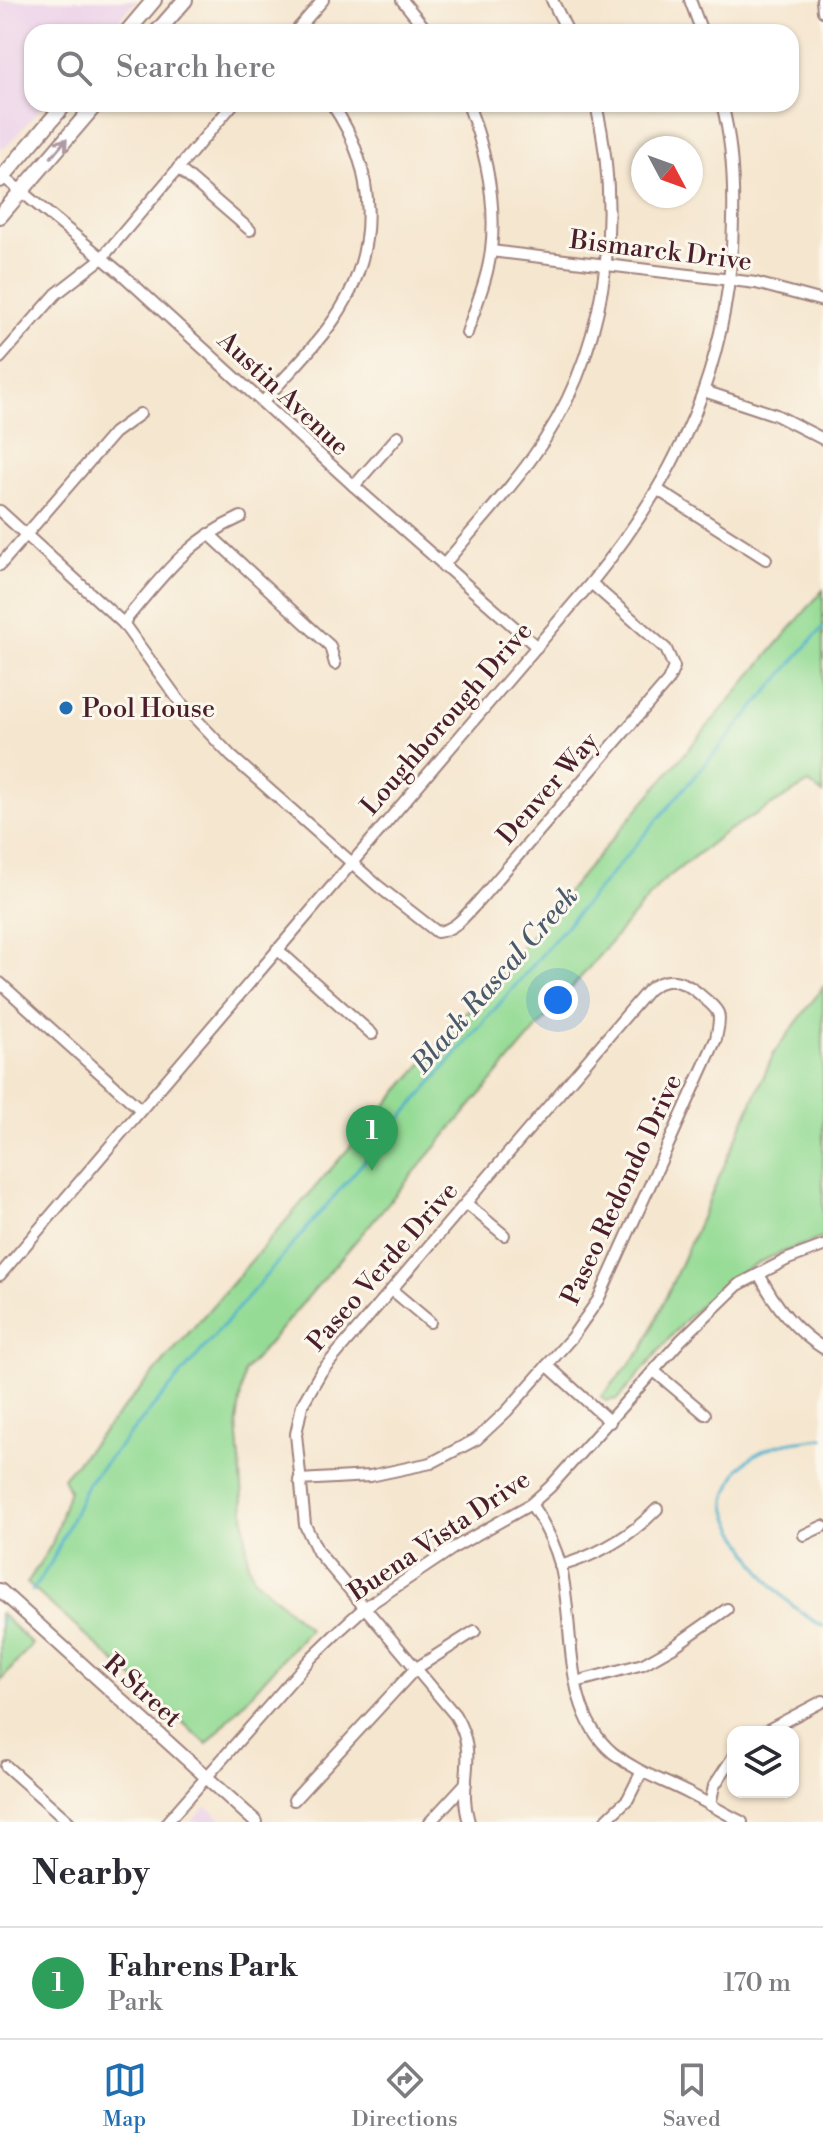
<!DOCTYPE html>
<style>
:root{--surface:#fff;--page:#f2f2f3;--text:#2b2b33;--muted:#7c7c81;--line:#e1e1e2;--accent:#1f6fb2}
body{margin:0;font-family:"Libre Bodoni",serif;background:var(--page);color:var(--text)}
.controls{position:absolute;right:24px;bottom:24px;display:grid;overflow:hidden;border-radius:16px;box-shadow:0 2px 6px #0004}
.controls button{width:72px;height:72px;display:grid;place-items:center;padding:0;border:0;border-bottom:2px solid var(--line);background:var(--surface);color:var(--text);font:40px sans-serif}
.compass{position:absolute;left:631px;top:136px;width:72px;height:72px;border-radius:50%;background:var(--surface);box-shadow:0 2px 6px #0004;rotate:131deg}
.you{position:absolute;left:558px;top:1000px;width:28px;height:28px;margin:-20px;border:6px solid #fff;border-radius:50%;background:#1a73e8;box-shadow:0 0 0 12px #1a73e833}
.badge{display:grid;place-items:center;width:52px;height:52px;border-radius:50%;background:var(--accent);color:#fff;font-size:26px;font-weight:700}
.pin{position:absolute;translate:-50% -66px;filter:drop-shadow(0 2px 4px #0008)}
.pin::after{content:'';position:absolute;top:42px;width:28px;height:24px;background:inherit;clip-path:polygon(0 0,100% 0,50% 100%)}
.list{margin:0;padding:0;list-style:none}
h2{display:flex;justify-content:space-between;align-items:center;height:104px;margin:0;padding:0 32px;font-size:34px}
h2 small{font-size:26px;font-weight:400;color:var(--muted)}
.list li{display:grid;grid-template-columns:52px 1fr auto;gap:24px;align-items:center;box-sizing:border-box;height:112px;padding:0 32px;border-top:2px solid var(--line)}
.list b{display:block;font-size:30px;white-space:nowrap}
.list p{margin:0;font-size:26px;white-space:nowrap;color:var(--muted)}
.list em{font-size:26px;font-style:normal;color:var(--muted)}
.icon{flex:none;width:44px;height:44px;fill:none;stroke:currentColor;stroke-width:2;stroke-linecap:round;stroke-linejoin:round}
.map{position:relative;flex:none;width:823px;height:1822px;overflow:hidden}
.search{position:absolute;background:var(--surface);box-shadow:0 2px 6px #0004;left:24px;right:24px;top:24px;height:88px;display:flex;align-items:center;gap:20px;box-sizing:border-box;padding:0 28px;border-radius:24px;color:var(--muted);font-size:30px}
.sheet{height:216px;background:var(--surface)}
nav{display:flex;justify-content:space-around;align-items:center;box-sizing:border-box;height:112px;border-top:2px solid var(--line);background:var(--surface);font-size:22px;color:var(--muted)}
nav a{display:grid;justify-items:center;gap:4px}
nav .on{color:var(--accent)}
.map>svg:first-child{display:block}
.built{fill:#ecd1e9}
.green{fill:#95db95;stroke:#707d60;stroke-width:2}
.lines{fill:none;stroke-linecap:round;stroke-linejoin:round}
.stream{stroke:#4bb0ca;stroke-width:3}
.minor-casing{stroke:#a0827d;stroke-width:14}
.tertiary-casing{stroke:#a0827d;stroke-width:16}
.secondary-casing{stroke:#a0827d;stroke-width:18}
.minor{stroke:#fff;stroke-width:10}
.tertiary{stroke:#fff;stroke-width:12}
.secondary{stroke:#fff;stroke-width:14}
.oneway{stroke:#ae9aa0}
.poi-dot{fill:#1f6fb2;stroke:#fbf7ec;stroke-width:3}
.labels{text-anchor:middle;stroke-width:6;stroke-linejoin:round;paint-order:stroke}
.street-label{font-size:26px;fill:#4a1f2b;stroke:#fbf7ec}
.poi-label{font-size:26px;fill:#4a1f2b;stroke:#fbf7ec;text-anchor:start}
.water-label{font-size:28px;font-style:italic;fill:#4a596b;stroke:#fbf7ec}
</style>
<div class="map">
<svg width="823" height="1822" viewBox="0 0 823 1822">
<rect width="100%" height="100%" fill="#fbf7ec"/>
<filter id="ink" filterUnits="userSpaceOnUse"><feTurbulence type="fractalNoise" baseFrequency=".0125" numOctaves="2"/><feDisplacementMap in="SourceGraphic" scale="16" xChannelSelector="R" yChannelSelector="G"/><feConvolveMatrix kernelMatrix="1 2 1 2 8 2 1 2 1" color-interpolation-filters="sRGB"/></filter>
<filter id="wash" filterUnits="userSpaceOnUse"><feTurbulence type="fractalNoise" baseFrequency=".006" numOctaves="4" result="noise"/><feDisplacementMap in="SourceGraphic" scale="32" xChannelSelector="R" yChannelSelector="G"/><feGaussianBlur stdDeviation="1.8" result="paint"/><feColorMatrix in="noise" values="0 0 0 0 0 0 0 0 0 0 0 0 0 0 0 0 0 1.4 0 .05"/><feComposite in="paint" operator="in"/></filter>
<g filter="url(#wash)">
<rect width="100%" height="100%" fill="#f5e6cf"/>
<g class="built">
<path d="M0,0H136L108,32H32V104H44L7,146L0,149Z"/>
<path d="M206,1807L211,1810L224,1822H191Z"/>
</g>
<g class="green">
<path d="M823,590V794L809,783L724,833L661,883L244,1372L237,1423L248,1564L255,1580L309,1629L207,1744L27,1583L52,1544L69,1490L63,1478L428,1057Z"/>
<path d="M823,987V1238C796,1247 768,1256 743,1271C692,1302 658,1355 618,1399L606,1401L601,1397L643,1349L774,1053Z"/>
<path d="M0,1613L32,1644L0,1682Z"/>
</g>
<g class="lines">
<g class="stream">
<path d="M823,1438C787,1442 744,1446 731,1485C729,1491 725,1498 726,1503C726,1518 739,1535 746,1548C765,1580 789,1609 823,1626"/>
<path d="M32,1591L51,1563L88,1483L823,627"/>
<path d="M0,1622L2,1620"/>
</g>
</g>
</g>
<g filter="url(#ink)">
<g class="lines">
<defs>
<g id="minor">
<path d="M402,0L428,32"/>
<path d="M552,0L568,32"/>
<path d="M690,0L702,32"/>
<path d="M822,0L823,11"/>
<path d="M295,32L323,0"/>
<path d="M178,168L250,230"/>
<path d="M0,174L123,275L354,486L537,647"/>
<path d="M491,251L756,283L823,301"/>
<path d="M467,333C475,307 488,278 491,250C497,201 485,149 468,104"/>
<path d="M0,358L56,294L101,259L233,104"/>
<path d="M704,391L776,415L823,439"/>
<path d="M263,402C286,375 315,348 335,318C381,250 377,170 332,104"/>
<path d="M354,486L398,436"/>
<path d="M658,490L766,559"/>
<path d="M0,511L123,623L180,702L231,756L378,886L437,932C455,930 465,916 477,903L668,681L674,667L666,649L591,583"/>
<path d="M209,534L330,646L335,664"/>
<path d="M0,565L114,433L140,414"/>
<path d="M443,566C472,530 505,496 532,458C606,357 624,224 596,104"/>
<path d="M123,623C161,578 185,542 241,517"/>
<path d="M277,949L372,1034"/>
<path d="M0,983L140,1109"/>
<path d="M466,1203L504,1235"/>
<path d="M759,1274C774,1304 794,1330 823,1348"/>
<path d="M0,1275L591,583C680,474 731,362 733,220C734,182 732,141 722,104"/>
<path d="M392,1290L430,1322"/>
<path d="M547,1365L610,1422"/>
<path d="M654,1371L705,1414"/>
<path d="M299,1480L370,1476L431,1463L477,1439L507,1411L572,1337L598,1300L716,1039C717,1031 721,1021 718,1013C715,1007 710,1003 705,999C688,983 669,972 648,990L321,1372L302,1405L296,1434L305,1525L318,1552L455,1715C481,1758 456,1781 469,1822"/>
<path d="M531,1504C544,1523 554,1542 560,1564C576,1625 560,1709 613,1753C638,1773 661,1779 688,1793C706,1802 724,1813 742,1822"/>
<path d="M804,1535L823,1526"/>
<path d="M560,1566C598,1555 630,1537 657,1509"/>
<path d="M576,1682L643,1664L673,1647L727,1609"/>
<path d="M764,1732L823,1701"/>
<path d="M6,1766L69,1822"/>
<path d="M294,1800L415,1669L475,1631"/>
<path d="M710,1805L714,1786L733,1757"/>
<path d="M167,1822L312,1657L342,1628L364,1608L455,1547L531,1504L550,1487L681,1340L738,1285L788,1259L823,1246"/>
<path d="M430,1822L466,1783"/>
<path d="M604,1822L628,1799L641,1773"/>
</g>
<path id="tertiary" d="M0,1590L256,1822"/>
<g id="secondary">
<path d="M127,32L154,0"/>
<path d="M157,32L185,0"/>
<path d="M0,180L65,104"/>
<path d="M0,216L96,104"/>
</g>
</defs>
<use href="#minor" class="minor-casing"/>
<use href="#tertiary" class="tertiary-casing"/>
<use href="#secondary" class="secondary-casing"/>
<use href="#minor" class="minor"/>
<use href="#tertiary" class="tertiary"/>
<use href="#secondary" class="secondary"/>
</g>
<defs><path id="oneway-shaft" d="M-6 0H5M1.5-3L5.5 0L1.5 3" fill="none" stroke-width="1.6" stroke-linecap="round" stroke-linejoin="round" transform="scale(2)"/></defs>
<use class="oneway" href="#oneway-shaft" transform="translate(59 148) rotate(-50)"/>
</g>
<circle class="poi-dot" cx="66" cy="708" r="8"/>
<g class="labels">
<g class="street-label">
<text transform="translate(661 250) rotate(7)" y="9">Bismarck Drive</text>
<text transform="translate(284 393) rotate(43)" y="9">Austin Avenue</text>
<text transform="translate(446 718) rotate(-49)" y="9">Loughborough Drive</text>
<text transform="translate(547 788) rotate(-49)" y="9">Denver Way</text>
<text transform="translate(621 1189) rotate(-65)" y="9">Paseo Redondo Drive</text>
<text transform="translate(382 1266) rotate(-49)" y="9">Paseo Verde Drive</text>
<text transform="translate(439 1535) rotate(-34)" y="9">Buena Vista Drive</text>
<text transform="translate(143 1690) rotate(42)" y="9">R Street</text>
</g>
<g class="poi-label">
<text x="82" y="717">Pool House</text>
</g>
<g class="water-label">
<text transform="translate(494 979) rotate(-49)" y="10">Black Rascal Creek</text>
</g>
</g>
</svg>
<div class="controls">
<button><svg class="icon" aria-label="layers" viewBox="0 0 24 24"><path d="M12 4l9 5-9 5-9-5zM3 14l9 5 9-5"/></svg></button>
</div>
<svg class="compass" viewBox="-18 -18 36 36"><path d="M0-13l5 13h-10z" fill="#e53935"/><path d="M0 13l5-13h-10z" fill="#7c7c81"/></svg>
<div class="you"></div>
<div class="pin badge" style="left:372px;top:1171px;background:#2e9e5b">1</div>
<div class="search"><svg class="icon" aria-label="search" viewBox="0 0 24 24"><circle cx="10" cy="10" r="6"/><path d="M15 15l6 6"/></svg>Search here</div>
</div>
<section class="sheet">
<h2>Nearby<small></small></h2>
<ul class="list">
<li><span class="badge" style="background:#2e9e5b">1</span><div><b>Fahrens Park</b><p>Park</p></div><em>170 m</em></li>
</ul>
</section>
<nav>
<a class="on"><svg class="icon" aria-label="map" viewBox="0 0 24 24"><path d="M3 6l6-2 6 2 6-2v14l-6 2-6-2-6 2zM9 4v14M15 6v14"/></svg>Map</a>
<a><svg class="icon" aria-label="directions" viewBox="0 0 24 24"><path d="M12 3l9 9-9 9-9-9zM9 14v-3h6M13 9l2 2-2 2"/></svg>Directions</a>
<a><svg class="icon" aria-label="saved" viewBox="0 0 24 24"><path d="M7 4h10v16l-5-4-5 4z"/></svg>Saved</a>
</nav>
